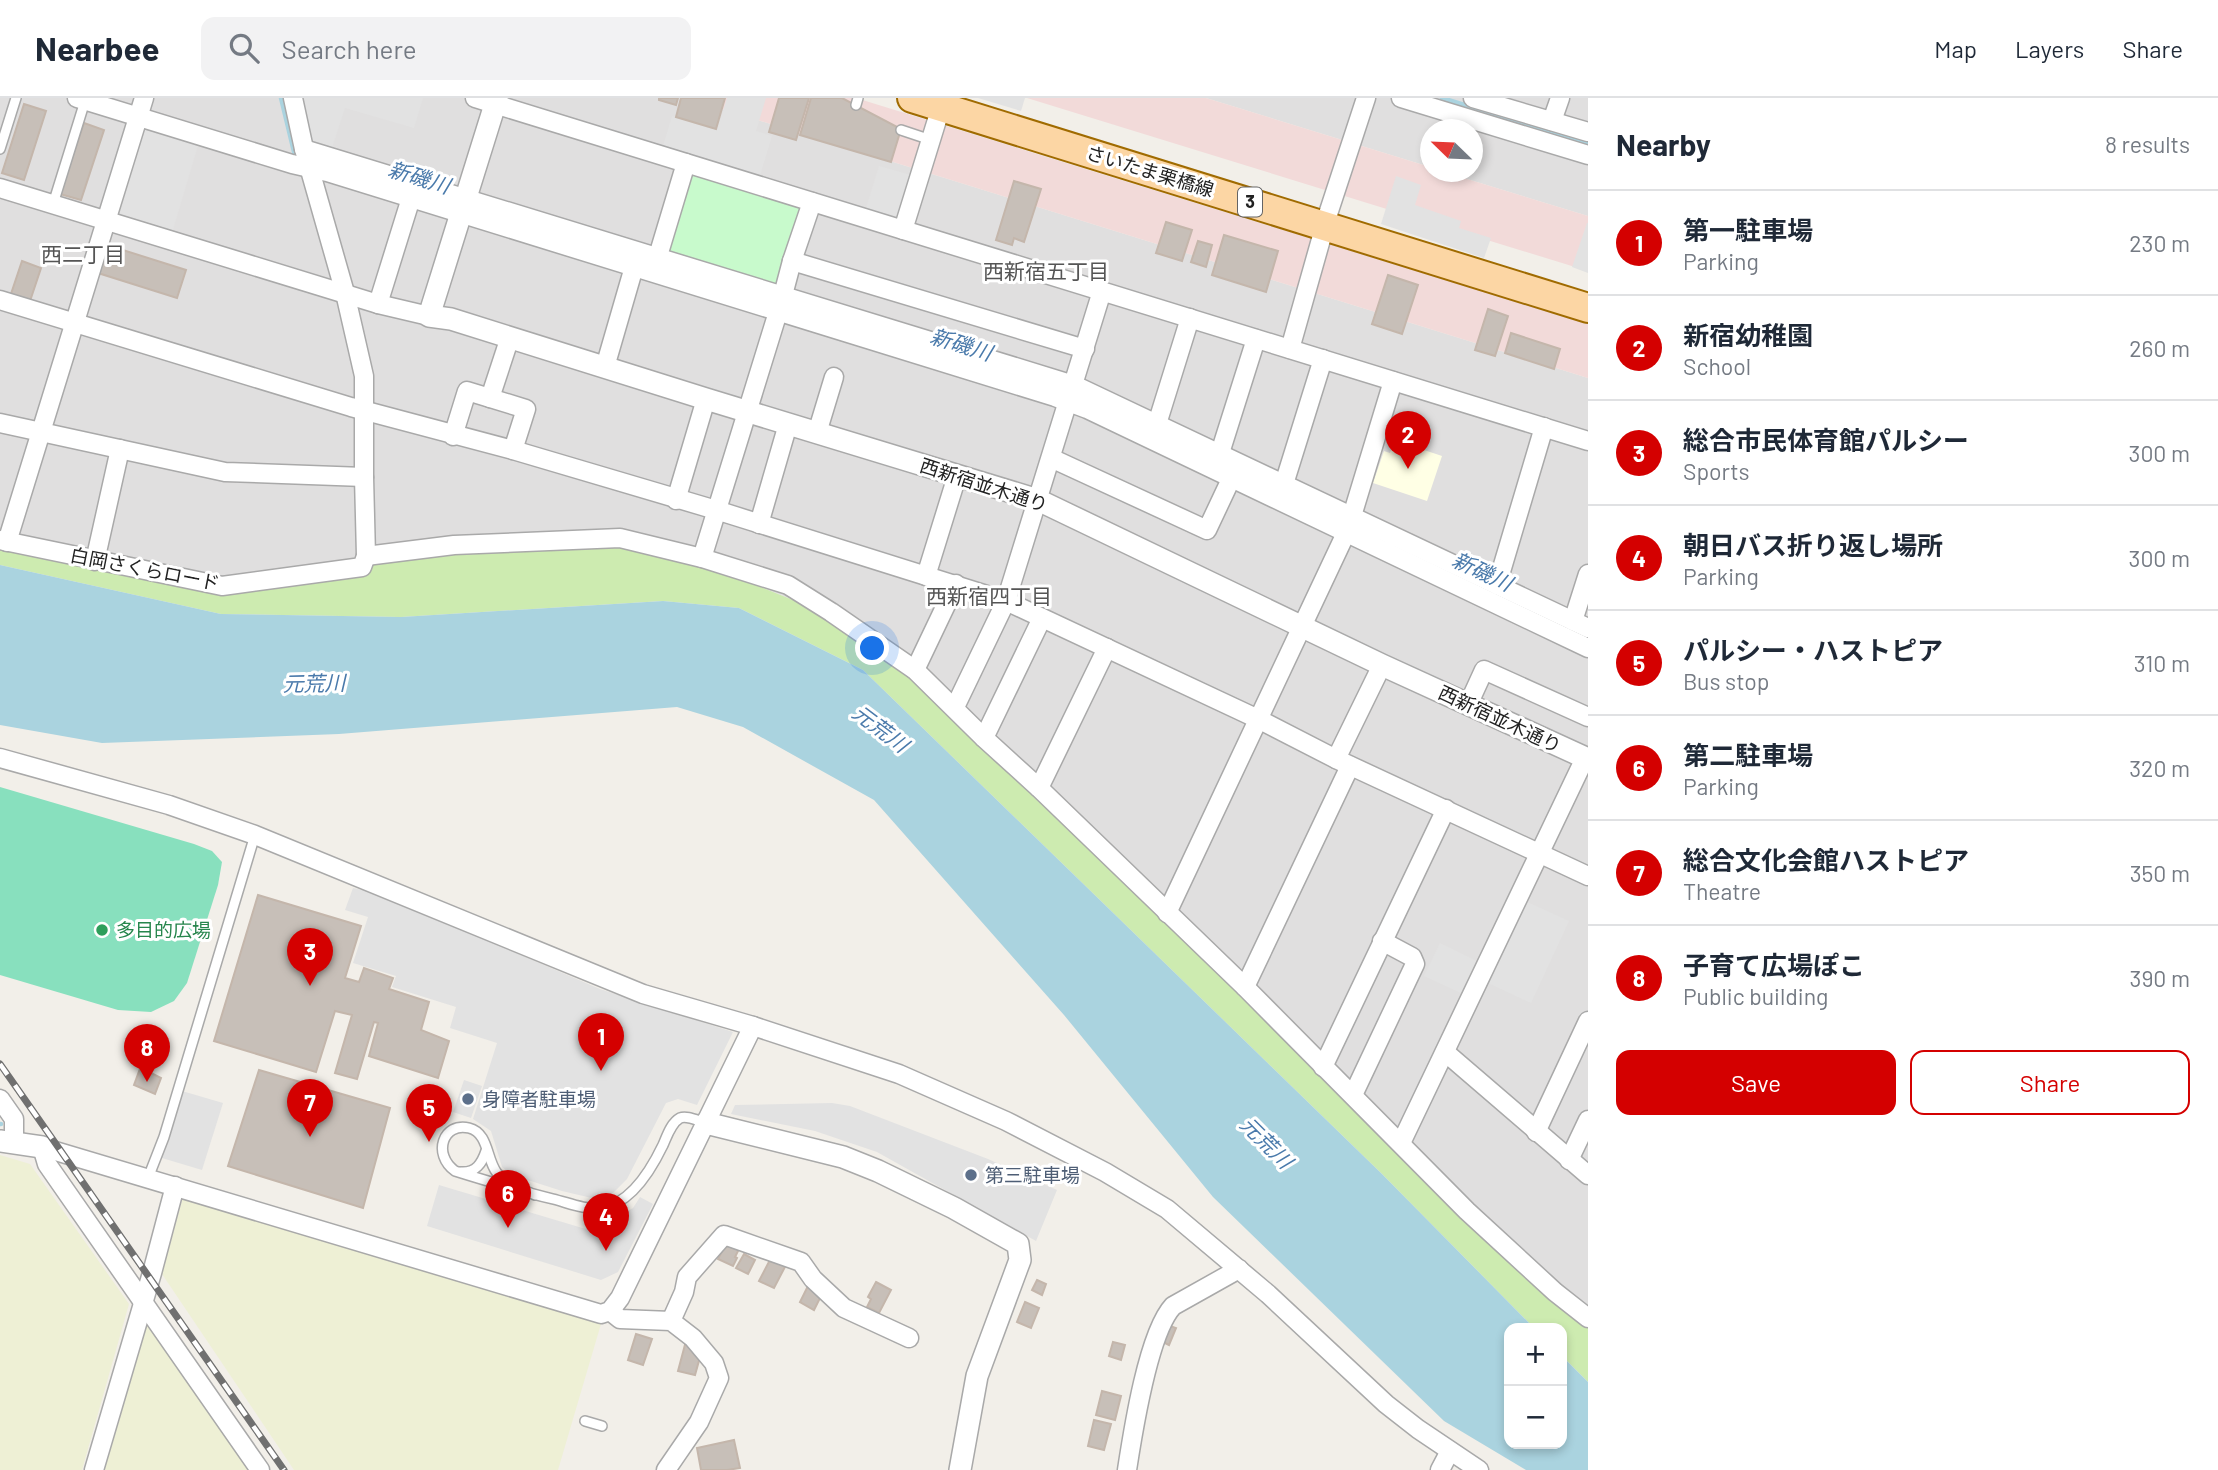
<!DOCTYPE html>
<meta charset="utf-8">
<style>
:root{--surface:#fff;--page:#f2f2f3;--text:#1f2937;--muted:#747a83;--line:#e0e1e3;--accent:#d40000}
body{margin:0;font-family:Barlow,"Noto Sans JP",sans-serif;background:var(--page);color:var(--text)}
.controls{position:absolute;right:21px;bottom:21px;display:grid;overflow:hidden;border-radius:14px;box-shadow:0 4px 10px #0003}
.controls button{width:63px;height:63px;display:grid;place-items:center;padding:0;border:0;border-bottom:2px solid var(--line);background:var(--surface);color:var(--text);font:35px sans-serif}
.compass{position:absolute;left:1420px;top:21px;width:63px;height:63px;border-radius:50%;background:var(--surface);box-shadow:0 4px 10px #0003;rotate:293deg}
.you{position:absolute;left:873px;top:551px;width:24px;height:24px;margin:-18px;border:5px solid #fff;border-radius:50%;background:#1a73e8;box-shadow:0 0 0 10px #1a73e833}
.badge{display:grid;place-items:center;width:46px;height:46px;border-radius:50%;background:var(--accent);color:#fff;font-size:23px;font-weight:700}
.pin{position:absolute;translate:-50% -58px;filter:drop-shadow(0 2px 4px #0008)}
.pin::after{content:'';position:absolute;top:37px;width:24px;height:21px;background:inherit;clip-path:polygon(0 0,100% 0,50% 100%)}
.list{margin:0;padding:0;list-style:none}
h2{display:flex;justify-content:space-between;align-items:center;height:91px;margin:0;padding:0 28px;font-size:30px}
h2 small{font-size:23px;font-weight:400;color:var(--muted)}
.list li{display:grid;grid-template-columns:46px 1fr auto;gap:21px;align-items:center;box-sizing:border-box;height:105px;padding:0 28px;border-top:2px solid var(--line)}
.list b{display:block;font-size:26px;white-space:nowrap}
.list p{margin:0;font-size:23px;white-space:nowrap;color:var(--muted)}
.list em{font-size:23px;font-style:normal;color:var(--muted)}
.actions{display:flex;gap:14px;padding:21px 28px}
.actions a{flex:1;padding:16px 0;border:2px solid var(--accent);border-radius:14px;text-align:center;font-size:24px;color:var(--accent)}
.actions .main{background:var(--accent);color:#fff}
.icon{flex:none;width:38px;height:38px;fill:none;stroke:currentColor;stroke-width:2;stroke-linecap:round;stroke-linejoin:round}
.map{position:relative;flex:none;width:1588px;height:1372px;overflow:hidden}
header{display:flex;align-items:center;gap:42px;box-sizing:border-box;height:98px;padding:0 35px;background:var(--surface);border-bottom:2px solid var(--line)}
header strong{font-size:33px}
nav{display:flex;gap:38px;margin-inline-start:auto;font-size:24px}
.search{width:490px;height:63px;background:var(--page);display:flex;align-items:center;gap:18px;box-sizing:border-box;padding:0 24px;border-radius:14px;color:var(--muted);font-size:26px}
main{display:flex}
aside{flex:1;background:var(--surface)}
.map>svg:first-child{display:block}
.residential{fill:#e0dfdf}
.commercial{fill:#f2dad9}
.education{fill:#ffffe5}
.farmland{fill:#eef0d5}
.grass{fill:#cdebb0}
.park{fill:#c8facc}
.pitch{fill:#88e0be}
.parking{fill:#e2e2e2}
.water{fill:#aad3df}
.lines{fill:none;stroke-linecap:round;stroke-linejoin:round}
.stream{stroke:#aad3df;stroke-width:4.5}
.building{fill:#c7bfb8;stroke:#c4b6ab;stroke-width:2}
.service-casing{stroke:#a9a9a9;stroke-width:12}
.minor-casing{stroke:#a9a9a9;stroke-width:21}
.tertiary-casing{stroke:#a9a9a9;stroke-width:24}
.primary-casing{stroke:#a06b00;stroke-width:32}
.service{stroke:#fff;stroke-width:9}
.minor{stroke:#fff;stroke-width:18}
.tertiary{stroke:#fff;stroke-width:21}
.primary{stroke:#fcd6a4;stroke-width:28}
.rail-casing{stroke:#707070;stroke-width:7}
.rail{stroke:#fff;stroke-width:4.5;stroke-dasharray:13;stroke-linecap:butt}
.leisure-dot{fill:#2e9e5b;stroke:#fff;stroke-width:2.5}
.service-dot{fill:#5c6f8a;stroke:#fff;stroke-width:2.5}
.labels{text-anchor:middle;stroke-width:6;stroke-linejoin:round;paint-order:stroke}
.shield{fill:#fff;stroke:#646464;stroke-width:2}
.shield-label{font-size:18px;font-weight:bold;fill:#222}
.street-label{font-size:19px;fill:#222;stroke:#fff}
.leisure-label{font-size:19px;fill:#27864d;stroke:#fff;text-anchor:start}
.service-label{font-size:19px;fill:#4e5e75;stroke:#fff;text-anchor:start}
.water-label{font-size:21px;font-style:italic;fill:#4a7aab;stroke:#fff}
.neighbourhood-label{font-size:21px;fill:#555;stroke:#fff}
</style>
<header>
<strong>Nearbee</strong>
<div class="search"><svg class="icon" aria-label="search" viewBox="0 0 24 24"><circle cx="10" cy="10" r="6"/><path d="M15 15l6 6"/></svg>Search here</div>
<nav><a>Map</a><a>Layers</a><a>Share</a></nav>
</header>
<main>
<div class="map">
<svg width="1588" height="1372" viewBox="0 0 1588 1372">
<rect width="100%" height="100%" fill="#f2efe9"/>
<g class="residential">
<path d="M0,0H687L1588,280V1224L1429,1079L884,553L793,502L701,465L369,474L219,495L0,448Z"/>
<path d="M1206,0H1588V118L1444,74H1472V32H1430V69Z"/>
</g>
<g class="commercial">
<path d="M687,0H856L1588,226V280Z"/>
<path d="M1027,0H1206L1430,69V74H1444L1588,118V173Z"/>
</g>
<path class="education" d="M1394,342L1442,358L1427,403L1373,385L1384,353L1390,355Z"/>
<g class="farmland">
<path d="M0,1057L30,1066L129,1206L82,1372H0Z"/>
<path d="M183,1099L601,1226L558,1372H294L162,1176Z"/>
<path d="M145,1224L249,1372H101Z"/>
</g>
<path class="grass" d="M0,448L219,495L369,474L375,463L525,450H634L701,465L793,502L884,553L1429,1079L1588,1224V1284L1562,1258V1230H1534L1382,1076L863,572L739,510L663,503L401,519L221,516L0,467Z"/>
<path class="park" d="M689,74L804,111L778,195L662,158Z"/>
<path class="pitch" d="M0,689L194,746L212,753L222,764L218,787L187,885L174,903L151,914L118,912L0,877Z"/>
<g class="parking">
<path d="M299,0H423L414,30L345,10L331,53L310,45Z"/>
<path d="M727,0H766L756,33L772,38L758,84L661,55L672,18L717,32Z"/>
<path d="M978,0H1025L1021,13Z"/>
<path d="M146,27L199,44L172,135L118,119L115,113L141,30Z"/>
<path d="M879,68L914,78L898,130L863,120Z"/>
<path d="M1396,78L1421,87L1415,107L1461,123L1459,130L1491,140L1484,160L1381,126Z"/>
<path d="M1587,125H1588V175L1572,169Z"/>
<path d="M353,790L377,795L600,891L733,934L697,1007L678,1001L666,1005L627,1081L612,1096L596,1101L562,1093L512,1077L502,1069L491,1033L473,1021L497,945L450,930L456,909L392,889L396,878L353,865L368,819L345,812Z"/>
<path d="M1523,802L1569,823L1531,905L1486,884Z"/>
<path d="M1440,845L1479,864L1463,896L1424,878Z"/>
<path d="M464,982L482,988L471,1020L453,1014Z"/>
<path d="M182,993L223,1005L202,1072L162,1060Z"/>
<path d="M832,1005L850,1008L988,1061L1057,1092L1036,1143L877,1054L815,1033L731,1016L735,1007Z"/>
<path d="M439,1087L589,1132L592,1122H607L621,1117L633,1110L640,1099L653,1106L618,1174L601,1182L427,1128Z"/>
</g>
<path class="water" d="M0,467L221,516L401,519L663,503L739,510L863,572L1382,1076L1534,1230H1509V1346H1562V1258L1588,1284V1372H1526L1444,1323L1213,1099L1064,917L874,702L743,629L677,609L339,636L102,645L0,627Z"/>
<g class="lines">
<g class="stream">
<path d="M281,0L295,58L299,59"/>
<path d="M1442,0L1588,45"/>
<path d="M0,1026H1"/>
</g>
</g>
<g class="building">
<path d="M659,0H678L676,7L659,2Z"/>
<path d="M681,0H725L716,31L676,19Z"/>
<path d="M779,0H809L796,42L769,34Z"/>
<path d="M811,0H842L901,31L891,64L800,37Z"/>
<path d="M24,6L46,13L24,82L2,75Z"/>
<path d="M84,25L104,32L81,102L60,96Z"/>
<path d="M1014,83L1041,91L1024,144L1014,140L1012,147L996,142Z"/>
<path d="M1166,124L1192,132L1182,163L1156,155Z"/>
<path d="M1224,137L1278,153L1266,194L1212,177Z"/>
<path d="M1198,143L1212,147L1206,169L1191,164Z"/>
<path d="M107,147L186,172L177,200L98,175Z"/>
<path d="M22,163L41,170L28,209L9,202Z"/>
<path d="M1388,177L1418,187L1402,236L1372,226Z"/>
<path d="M1488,211L1508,218L1495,258L1475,252Z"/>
<path d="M1511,235L1560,251L1554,271L1505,255Z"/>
<path d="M258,797L361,828L345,880L359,884L364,870L393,880L389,891L429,904L421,932L449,943L438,980L369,958L378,925L374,924L357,981L335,975L352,917L335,913L316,974L214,943Z"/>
<path d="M141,968L152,972L151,975L161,980L155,996L134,987Z"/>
<path d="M259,972L390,1010L363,1110L228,1068Z"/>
<path d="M728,1142L740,1149L735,1159L737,1160L733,1168L718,1161Z"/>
<path d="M744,1156L755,1162L748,1176L736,1170Z"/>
<path d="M772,1158L787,1165L774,1190L759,1183Z"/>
<path d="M1037,1182L1046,1186L1042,1197L1032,1192Z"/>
<path d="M876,1184L891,1192L879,1215L867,1209L871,1201L868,1199Z"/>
<path d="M808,1188L822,1196L814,1212L800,1204Z"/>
<path d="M1025,1204L1039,1210L1031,1230L1017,1224Z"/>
<path d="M1167,1227L1176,1230L1169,1247L1161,1243Z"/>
<path d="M636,1236L652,1241L643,1267L628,1262Z"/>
<path d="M686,1243L696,1253L695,1257L700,1259L695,1277L678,1273Z"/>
<path d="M1113,1244L1125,1247L1121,1262L1109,1258Z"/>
<path d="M1102,1293L1121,1298L1115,1322L1096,1317Z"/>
<path d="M1094,1322L1111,1326L1104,1352L1088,1348Z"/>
<path d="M734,1342L740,1370L727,1372H701L697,1350Z"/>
</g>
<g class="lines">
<defs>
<g id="service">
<path d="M856,7L858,0"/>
<path d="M901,32L931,42"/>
<path d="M0,51L16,0"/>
<path d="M53,106L85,3"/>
<path d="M461,1074C476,1075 482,1065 486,1053"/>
<path d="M148,1080L164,1039L255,737"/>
<path d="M535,1097C522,1091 506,1086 497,1075C486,1061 489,1035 469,1030C443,1024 432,1056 455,1073C487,1083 520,1093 553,1101C569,1105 585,1112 601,1110C631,1106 651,1072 663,1047C667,1038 671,1025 680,1020C687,1017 698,1023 706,1025"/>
<path d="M585,1323L602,1328"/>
</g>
<g id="minor">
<path d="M77,0L292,66L327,74L1055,299L1087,311L1588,550"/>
<path d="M475,0L1588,343"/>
<path d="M1401,0L1588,57"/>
<path d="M1473,0L1588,34"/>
<path d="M1552,23L1560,0"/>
<path d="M304,51L1074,287L1588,530"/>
<path d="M0,90L378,206L429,218"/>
<path d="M903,132L941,9"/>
<path d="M658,158L686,65"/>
<path d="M792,163L1085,251"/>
<path d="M783,197L792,163L812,104"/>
<path d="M0,202L351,309L513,352L716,412L1006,503L1258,621L1336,661L1588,778"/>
<path d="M378,206L411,100"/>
<path d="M1290,251L1329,113L1366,0"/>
<path d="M605,269L634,169"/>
<path d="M490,300L510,239"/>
<path d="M0,325L225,374L364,379"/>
<path d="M1157,326L1190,220"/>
<path d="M817,335L834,279"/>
<path d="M453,338L467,293L526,311L513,352"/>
<path d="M1220,355L1256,241"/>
<path d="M1051,360L1207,432L1231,381"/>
<path d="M1284,386L1323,261"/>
<path d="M676,402L706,301"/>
<path d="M1352,418L1393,283"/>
<path d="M759,426L788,326"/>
<path d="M0,442L222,488L362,469L366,458L364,379V278L345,195L304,51L293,0"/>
<path d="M7,444L144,0"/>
<path d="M366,458L454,447L620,440L702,460L788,487L831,514L915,572L984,640L1039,690L1245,889L1467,1113L1555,1194L1588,1220"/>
<path d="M702,460L778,214"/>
<path d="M95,463L120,351"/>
<path d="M926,478L957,378"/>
<path d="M1497,487L1544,329"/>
<path d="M1573,523L1588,476"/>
<path d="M915,572L956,486"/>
<path d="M1468,607L1484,572L1588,619"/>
<path d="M955,609L1006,503L1102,193"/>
<path d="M984,640L1042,520"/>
<path d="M0,660L169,707L255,737L643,896L753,928L899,976L1006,1023L1105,1074L1167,1111L1268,1196L1386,1306L1418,1331L1479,1372"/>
<path d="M1336,661L1382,567"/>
<path d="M1039,690L1107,550"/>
<path d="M1167,815L1346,435"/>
<path d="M1245,889L1350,668"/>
<path d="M1445,954L1588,1077"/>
<path d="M1323,969L1446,711"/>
<path d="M1353,997L1415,866L1412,859L1382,843"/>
<path d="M0,1001L14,1021V1044"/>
<path d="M1536,1034L1588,923"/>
<path d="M1401,1045L1585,660"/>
<path d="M42,1049L601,1216L610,1213L620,1200L753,928"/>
<path d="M42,1049L47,1066L260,1372"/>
<path d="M1569,1062L1588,1022"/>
<path d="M610,1213L620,1221L671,1223L693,1240L714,1265L719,1280L699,1324L666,1372"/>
<path d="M671,1223L684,1194L687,1179L724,1137L801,1164L813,1181L844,1210L909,1240"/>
<path d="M94,1372L152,1175L175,1088"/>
<path d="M1127,1372C1133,1333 1148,1235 1173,1208L1239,1171"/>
<path d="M1440,1372L1450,1353"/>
</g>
<g id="tertiary">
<path d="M497,0L429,218L451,221L706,301L1038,402L1382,567L1588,661"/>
<path d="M706,1025L843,1059L878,1073L954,1110L1018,1146L1020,1162L977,1278L960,1372"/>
<path d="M0,1043L42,1049"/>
</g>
<path id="primary" d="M912,0L1588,210"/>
</defs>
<use href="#service" class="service-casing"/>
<use href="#minor" class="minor-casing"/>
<use href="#tertiary" class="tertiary-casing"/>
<use href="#primary" class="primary-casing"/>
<use href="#service" class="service"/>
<use href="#minor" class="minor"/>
<use href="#tertiary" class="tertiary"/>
<use href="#primary" class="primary"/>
<defs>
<path id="rail" d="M0,966L284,1372"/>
</defs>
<use href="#rail" class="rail-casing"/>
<use href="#rail" class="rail"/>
</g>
<circle class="leisure-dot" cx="102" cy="832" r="7"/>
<g class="service-dot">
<circle cx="468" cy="1001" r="7"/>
<circle cx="971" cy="1077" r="7"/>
</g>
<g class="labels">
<rect class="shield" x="1238" y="89.5" width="24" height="29" rx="5"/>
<g class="shield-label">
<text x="1250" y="110">3</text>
</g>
<g class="street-label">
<text transform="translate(1150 73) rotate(17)" y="7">さいたま栗橋線</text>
<text transform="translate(984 387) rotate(18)" y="7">西新宿並木通り</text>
<text transform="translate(145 471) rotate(11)" y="7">白岡さくらロード</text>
<text transform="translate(1500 621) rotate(25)" y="7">西新宿並木通り</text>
</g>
<g class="leisure-label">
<text x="116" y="839">多目的広場</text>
</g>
<g class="service-label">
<text x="482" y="1008">身障者駐車場</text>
<text x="985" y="1084">第三駐車場</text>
</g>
<g class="water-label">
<text transform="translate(419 80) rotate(17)" y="7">新磯川</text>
<text transform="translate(961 247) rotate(17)" y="7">新磯川</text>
<text transform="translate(1482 474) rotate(25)" y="7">新磯川</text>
<text transform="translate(314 586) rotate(-1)" y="7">元荒川</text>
<text transform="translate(880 631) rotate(37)" y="7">元荒川</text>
<text transform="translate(1266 1045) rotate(45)" y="7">元荒川</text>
</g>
<g class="neighbourhood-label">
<text x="83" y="164">西二丁目</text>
<text x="1046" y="181">西新宿五丁目</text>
<text x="989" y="506">西新宿四丁目</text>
</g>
</g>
</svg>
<div class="controls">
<button>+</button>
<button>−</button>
</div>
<svg class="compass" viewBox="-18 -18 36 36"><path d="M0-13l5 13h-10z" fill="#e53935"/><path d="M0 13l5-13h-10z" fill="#747a83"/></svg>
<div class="you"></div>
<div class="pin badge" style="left:601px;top:973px">1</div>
<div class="pin badge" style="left:1408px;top:371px">2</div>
<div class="pin badge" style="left:310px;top:888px">3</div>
<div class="pin badge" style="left:606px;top:1153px">4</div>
<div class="pin badge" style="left:429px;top:1044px">5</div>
<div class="pin badge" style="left:508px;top:1130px">6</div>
<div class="pin badge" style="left:310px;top:1039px">7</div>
<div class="pin badge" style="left:147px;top:984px">8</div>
</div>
<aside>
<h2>Nearby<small>8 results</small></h2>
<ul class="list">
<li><span class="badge">1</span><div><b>第一駐車場</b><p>Parking</p></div><em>230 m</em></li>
<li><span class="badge">2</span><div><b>新宿幼稚園</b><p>School</p></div><em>260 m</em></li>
<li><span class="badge">3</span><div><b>総合市民体育館パルシー</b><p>Sports</p></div><em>300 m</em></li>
<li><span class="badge">4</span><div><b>朝日バス折り返し場所</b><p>Parking</p></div><em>300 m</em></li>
<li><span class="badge">5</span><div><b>パルシー・ハストピア</b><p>Bus stop</p></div><em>310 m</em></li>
<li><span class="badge">6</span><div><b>第二駐車場</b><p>Parking</p></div><em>320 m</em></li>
<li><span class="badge">7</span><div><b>総合文化会館ハストピア</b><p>Theatre</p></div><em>350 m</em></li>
<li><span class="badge">8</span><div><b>子育て広場ぽこ</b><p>Public building</p></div><em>390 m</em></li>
</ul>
<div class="actions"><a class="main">Save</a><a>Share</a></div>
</aside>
</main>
